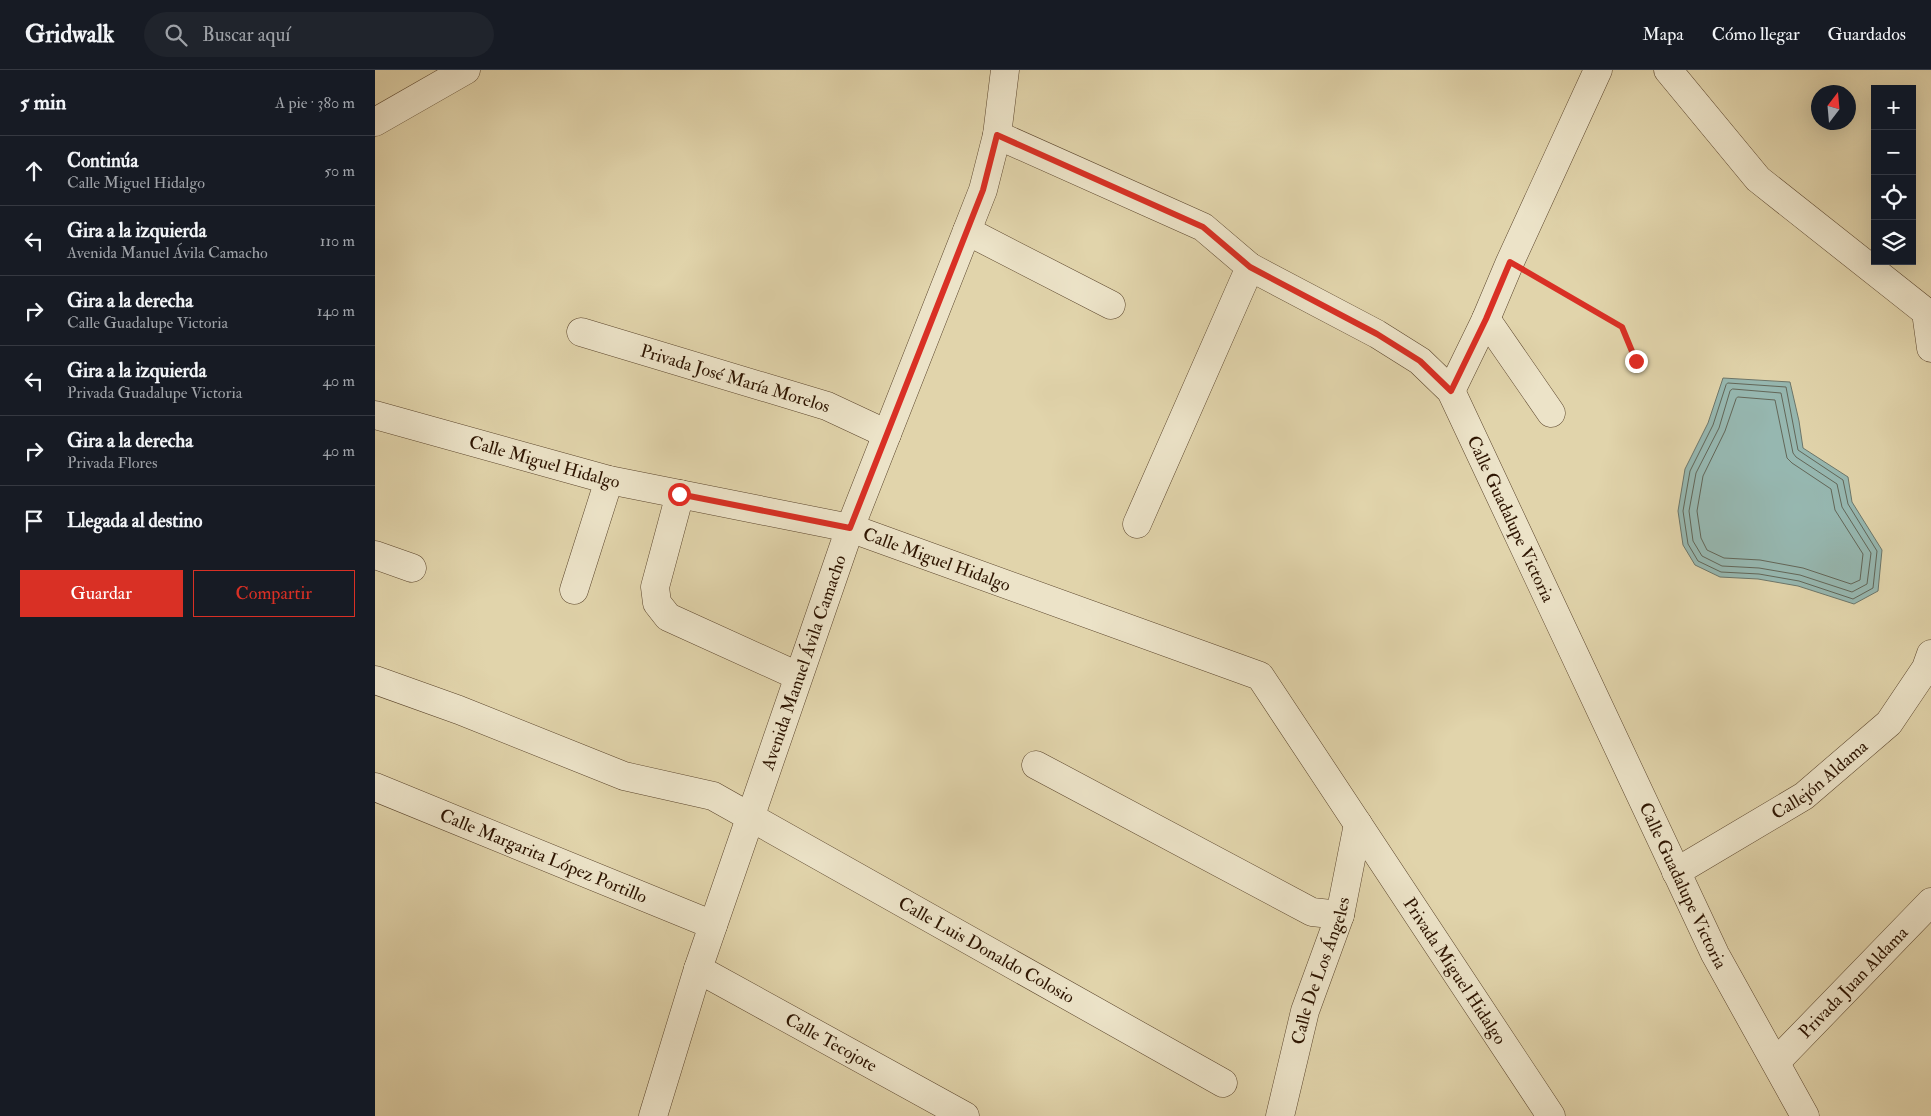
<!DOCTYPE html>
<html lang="es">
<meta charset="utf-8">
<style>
:root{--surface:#171b24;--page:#20242c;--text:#f1f3f6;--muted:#9ea1a6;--line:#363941;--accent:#d93025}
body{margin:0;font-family:"IM FELL Double Pica",serif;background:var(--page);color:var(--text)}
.controls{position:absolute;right:15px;top:15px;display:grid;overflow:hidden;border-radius:0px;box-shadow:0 5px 20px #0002}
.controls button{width:45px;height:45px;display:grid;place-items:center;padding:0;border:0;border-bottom:1px solid var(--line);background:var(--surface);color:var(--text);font:25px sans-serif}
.compass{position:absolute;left:1436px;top:15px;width:45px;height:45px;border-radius:50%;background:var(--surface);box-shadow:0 5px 20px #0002;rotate:16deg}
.stop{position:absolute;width:15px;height:15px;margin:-11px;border:4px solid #d93025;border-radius:50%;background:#fff}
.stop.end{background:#d93025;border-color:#fff;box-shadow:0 1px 5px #0008}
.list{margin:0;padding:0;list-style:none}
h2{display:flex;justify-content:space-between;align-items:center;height:65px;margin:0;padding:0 20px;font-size:21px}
h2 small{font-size:16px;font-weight:400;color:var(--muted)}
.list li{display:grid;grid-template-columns:32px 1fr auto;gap:15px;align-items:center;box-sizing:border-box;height:70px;padding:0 20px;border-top:1px solid var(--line)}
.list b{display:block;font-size:19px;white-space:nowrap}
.list p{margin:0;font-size:16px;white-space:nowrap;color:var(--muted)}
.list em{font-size:16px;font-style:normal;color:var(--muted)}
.actions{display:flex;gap:10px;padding:15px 20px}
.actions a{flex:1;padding:11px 0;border:1px solid var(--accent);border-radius:0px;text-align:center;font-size:18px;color:var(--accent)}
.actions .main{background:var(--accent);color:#fff}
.icon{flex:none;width:28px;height:28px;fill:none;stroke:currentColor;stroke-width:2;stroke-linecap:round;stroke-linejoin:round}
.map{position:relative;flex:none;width:1556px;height:1046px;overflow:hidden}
header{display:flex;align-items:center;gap:30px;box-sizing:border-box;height:70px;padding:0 25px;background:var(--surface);border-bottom:1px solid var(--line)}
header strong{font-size:24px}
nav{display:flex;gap:28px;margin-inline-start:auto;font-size:18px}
.search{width:350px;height:45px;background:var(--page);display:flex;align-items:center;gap:12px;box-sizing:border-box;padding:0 18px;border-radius:28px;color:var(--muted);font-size:19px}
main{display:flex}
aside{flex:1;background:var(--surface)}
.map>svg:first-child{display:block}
.water{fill:#96b7b0;stroke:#6c766a}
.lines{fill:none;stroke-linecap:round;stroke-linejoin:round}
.shore{stroke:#626658;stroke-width:1}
.minor-casing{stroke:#5a442b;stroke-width:29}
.path{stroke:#2d1400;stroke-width:3;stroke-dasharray:1 2.5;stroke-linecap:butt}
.minor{stroke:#ece3c8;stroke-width:28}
.route{stroke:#d93025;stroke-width:6}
.labels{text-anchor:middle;stroke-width:4.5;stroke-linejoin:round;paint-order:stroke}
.street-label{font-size:18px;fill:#2d1400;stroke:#ece3c8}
</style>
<header>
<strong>Gridwalk</strong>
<div class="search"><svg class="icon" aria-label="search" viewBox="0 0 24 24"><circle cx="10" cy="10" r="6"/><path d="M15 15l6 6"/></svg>Buscar aquí</div>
<nav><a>Mapa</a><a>Cómo llegar</a><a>Guardados</a></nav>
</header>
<main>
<aside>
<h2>5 min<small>A pie · 380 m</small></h2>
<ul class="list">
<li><svg class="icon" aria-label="ahead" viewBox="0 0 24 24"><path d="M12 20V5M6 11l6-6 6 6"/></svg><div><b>Continúa</b><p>Calle Miguel Hidalgo</p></div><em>50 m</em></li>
<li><svg class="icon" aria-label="left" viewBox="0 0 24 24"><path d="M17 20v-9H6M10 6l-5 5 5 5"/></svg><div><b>Gira a la izquierda</b><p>Avenida Manuel Ávila Camacho</p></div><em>110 m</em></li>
<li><svg class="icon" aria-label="right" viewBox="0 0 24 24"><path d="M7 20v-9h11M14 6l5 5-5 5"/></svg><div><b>Gira a la derecha</b><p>Calle Guadalupe Victoria</p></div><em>140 m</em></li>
<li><svg class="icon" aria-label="left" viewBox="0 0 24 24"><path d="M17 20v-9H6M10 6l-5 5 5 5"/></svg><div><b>Gira a la izquierda</b><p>Privada Guadalupe Victoria</p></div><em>40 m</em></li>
<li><svg class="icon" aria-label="right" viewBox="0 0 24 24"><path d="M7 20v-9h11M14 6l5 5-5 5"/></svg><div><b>Gira a la derecha</b><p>Privada Flores</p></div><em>40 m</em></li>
<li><svg class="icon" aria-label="arrive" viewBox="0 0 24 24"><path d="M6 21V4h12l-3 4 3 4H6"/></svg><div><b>Llegada al destino</b></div></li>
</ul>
<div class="actions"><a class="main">Guardar</a><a>Compartir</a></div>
</aside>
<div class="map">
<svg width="1556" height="1046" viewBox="0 0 1556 1046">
<rect width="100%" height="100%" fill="#e1d4ab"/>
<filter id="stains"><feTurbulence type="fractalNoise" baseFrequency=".004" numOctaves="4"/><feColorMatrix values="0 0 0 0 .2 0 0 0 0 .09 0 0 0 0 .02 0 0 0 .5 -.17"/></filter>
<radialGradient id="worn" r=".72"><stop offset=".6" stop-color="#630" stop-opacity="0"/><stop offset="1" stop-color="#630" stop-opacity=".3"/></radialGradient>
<path class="water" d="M1348,308L1415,312L1424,351L1428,378L1473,407L1477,432L1507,480L1503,521L1479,534L1423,516L1383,509L1345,507L1320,495L1308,475L1303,441L1310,399L1333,353Z"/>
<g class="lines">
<g class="shore">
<path d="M1353,313L1411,317L1423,380L1468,410L1473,434L1502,481L1498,518L1478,529L1424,511L1384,504L1346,502L1323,491L1313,474L1308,441L1315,401L1338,355L1351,315Z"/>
<path d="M1358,319L1406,323L1418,383L1421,387L1462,414L1467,437L1496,483L1492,514L1477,522L1425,505L1384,498L1347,496L1327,486L1318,471L1314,441L1321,403L1344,358L1355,321Z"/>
<path d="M1363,327L1400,330L1412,388L1417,393L1456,419L1460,440L1488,484L1485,510L1476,514L1428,498L1385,490L1349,488L1332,480L1326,468L1322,441L1328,406L1350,361L1361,329Z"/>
</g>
<defs>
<g id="minor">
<path d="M1293,0L1383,109L1556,246"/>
<path d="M0,52L91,0"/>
<path id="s1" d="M622,65L828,157L875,197L1002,264L1045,291L1076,321L1340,884L1430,1046"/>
<path d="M592,161L736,235"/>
<path d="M1551,242L1556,278"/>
<path d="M1111,249L1176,343"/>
<path id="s2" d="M206,262L452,336L512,364"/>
<path d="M1076,321L1111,249L1135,192L1223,0"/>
<path id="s3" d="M0,345L234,410L475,458L885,606L1176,1046"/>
<path d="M305,424L280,517L282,533L293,547L423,606"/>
<path d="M762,454L875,197"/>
<path d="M0,485L37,498"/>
<path d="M199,520L234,410"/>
<path id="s4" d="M0,610L84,640L249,706L338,726L848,1013"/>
<path d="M661,695L937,842L965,845"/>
<path id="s5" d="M0,717L338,855"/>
<path id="s6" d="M1301,802L1429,726L1514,653L1551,598L1556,584"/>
<path id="s7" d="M323,899L590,1046"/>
<path id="s8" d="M1401,992L1556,832"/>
<path id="s9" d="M278,1046L323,899L475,458L608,120L622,65L630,0"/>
<path id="s10" d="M905,1046L930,941L965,845L983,754"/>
</g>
</defs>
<use href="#minor" class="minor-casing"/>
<path class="path" d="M1157,205L1247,257L1261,291"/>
<use href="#minor" class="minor"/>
</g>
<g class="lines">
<path class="route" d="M304,424L475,458L608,120L622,65L828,157L875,197L1002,264L1045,291L1076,321L1111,249L1135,192L1247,257L1261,291"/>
</g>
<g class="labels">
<g class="street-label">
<text dy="6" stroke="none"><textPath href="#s2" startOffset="161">Privada José María Morelos</textPath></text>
<text dy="6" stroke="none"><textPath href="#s3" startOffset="176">Calle Miguel Hidalgo</textPath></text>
<text dy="6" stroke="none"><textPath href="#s1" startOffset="666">Calle Guadalupe Victoria</textPath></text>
<text dy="6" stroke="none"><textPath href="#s3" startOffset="581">Calle Miguel Hidalgo</textPath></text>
<text dy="6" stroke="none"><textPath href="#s9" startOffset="478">Avenida Manuel Ávila Camacho</textPath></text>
<text dy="6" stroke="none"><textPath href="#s6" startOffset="171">Callejón Aldama</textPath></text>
<text dy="6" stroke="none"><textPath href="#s5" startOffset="182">Calle Margarita López Portillo</textPath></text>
<text dy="6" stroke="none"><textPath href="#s1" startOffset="1071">Calle Guadalupe Victoria</textPath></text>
<text dy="6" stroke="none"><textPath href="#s4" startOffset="672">Calle Luis Donaldo Colosio</textPath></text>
<text dy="6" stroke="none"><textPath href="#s10" startOffset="151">Calle De Los Ángeles</textPath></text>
<text dy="6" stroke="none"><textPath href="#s3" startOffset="1278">Privada Miguel Hidalgo</textPath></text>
<text dy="6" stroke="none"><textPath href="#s8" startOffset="111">Privada Juan Aldama</textPath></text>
<text dy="6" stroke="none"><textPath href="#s7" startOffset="152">Calle Tecojote</textPath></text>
</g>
</g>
<rect width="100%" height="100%" filter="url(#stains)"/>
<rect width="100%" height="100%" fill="url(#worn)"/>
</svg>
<div class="controls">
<button>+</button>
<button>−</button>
<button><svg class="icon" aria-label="locate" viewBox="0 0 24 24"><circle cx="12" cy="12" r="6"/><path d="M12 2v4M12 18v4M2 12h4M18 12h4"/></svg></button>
<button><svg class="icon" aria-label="layers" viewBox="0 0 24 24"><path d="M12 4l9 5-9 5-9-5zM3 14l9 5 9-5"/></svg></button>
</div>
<svg class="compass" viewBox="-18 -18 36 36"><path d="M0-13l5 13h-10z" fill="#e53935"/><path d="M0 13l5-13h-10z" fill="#9ea1a6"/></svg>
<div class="stop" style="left:304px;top:424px"></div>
<div class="stop end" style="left:1261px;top:291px"></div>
</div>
</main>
